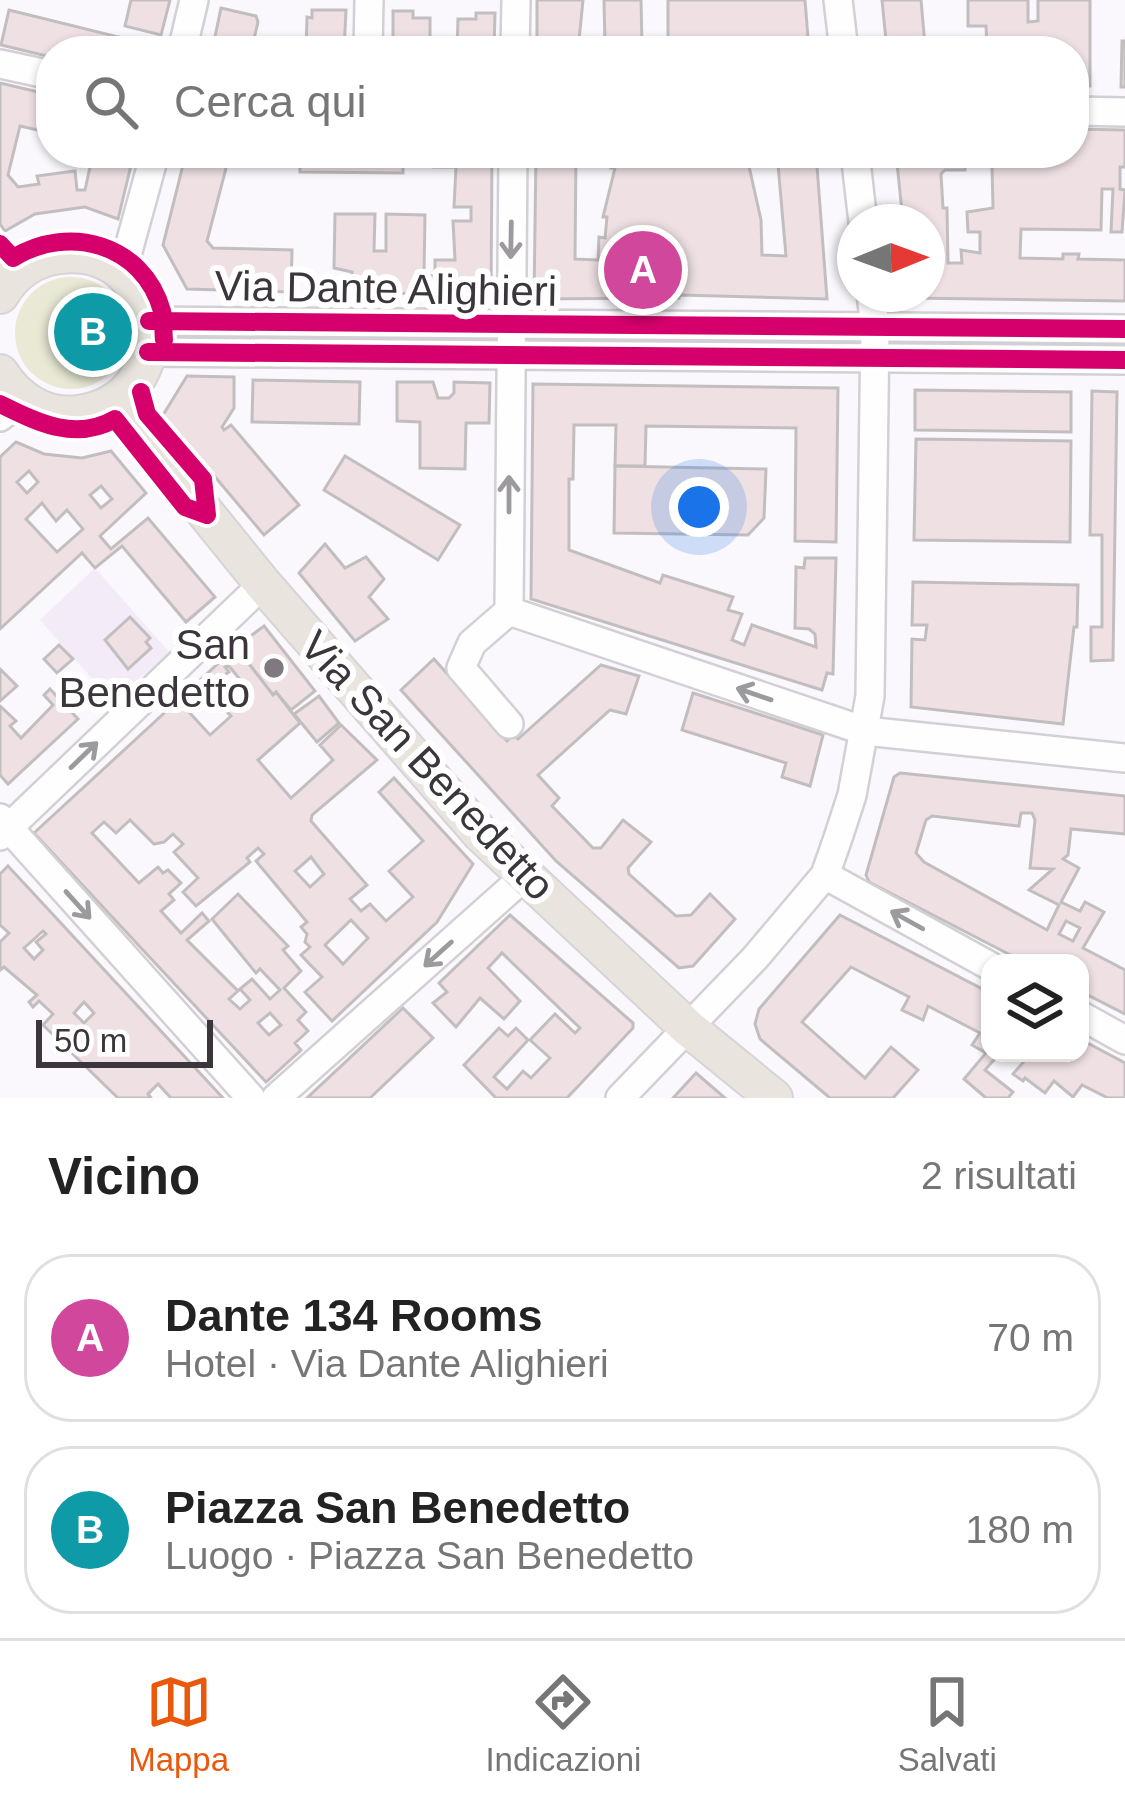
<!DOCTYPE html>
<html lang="it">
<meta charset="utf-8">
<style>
:root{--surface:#fff;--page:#f2f2f2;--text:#222;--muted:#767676;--line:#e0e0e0;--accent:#ea580c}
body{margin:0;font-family:Helvetica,sans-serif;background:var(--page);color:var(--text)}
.controls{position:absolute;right:36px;bottom:36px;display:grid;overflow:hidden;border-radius:24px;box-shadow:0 3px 9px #0004}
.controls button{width:108px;height:108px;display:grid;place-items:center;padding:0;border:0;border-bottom:3px solid var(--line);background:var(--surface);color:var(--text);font:60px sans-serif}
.compass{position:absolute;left:837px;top:204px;width:108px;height:108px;border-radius:50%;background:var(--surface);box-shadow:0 3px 9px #0004;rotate:89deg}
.scale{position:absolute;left:36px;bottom:30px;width:177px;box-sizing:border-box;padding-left:12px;border:6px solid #3a363b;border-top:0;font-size:33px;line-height:42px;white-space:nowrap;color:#3a363b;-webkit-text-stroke:9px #fff;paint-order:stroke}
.you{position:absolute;left:699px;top:507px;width:42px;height:42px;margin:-30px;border:9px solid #fff;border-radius:50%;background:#1a73e8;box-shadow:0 0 0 18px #1a73e833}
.badge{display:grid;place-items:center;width:78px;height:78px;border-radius:50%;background:var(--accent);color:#fff;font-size:39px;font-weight:700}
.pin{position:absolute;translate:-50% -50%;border:6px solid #fff;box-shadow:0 3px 12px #0006}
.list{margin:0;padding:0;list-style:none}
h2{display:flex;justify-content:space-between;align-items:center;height:156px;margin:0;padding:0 48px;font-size:51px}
h2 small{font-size:39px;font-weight:400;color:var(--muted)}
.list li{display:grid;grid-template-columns:78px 1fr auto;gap:36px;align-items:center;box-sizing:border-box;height:168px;margin:0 24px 24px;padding:0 24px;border:3px solid var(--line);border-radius:48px}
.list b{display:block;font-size:45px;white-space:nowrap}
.list p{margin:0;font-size:39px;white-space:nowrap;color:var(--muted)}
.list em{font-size:39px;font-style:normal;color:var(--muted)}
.icon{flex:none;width:66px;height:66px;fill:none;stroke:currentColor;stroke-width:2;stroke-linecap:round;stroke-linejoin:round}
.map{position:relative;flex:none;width:1125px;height:1098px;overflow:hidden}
.search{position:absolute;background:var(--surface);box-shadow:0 3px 9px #0004;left:36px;right:36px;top:36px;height:132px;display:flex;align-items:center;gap:30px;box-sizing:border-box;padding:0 42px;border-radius:48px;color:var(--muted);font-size:45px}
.sheet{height:540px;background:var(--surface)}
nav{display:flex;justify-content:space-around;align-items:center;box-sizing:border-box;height:168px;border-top:3px solid var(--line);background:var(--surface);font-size:33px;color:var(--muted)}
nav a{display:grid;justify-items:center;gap:6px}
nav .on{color:var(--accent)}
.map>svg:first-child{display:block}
.built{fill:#f3ebf7}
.green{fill:#e9e9d6}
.building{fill:#efe1e3;stroke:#c2bec0;stroke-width:3;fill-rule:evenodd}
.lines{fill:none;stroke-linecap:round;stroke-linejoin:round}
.minor-casing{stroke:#d3d0d5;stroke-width:32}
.major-casing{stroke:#d6d4d7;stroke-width:40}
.minor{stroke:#fefeff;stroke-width:27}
.major{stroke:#e9e4de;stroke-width:36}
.cycleway-casing{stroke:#fff;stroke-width:26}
.cycleway{stroke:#d6006c;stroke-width:18}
.oneway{stroke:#9c9a9d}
.poi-dot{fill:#7e7a7f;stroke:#fff;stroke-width:4.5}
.labels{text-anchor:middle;stroke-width:12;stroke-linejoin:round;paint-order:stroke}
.street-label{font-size:42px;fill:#3a363b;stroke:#fff}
.poi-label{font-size:42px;fill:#3a363b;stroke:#fff;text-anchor:end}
</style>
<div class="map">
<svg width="1125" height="1098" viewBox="0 0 1125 1098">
<rect width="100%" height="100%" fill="#fbf8fd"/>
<path class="built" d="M95,568L170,653L112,701L40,620Z"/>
<circle class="green" cx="71" cy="333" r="56"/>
<g class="building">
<path d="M131,0H170L161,35L125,26Z"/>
<path d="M537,0H583L578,51H537Z"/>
<path d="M604,0H641L642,46L605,45Z"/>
<path d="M668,0H805L809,51H743V45L726,44V51H668Z"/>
<path d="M882,0H921L925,45L984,42L987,47L986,26H968V0H1028V22L1038,21V0H1090V86H1074V51H887Z"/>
<path d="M221,8L256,16L258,22L251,51H212Z"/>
<path d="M9,10L159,47L158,51H51V57L1,45Z"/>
<path d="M312,10H346L344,51H306L307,17L312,18Z"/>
<path d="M393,11H413V18H430V51H393Z"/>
<path d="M476,13H495L494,51H457L458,19H476Z"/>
<path d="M1122,41H1125V87H1121Z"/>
<path d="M0,83L51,95V133L20,126L8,175L18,187L39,184L37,176L75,171L77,190H85L93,153H134L118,219L85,207L35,214L5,231L0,224Z"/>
<path d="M1074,129L1125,130V167H1120V189L1125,190L1122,232H1111L1113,189H1102L1101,230L1021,229L1020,258L1063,259V254H1079L1078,259L1125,260V301L910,298L909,294H927V222H903L896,153H1074ZM965,165L992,166L993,208L967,212L968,232H980V253L961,250L962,263H948L947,208H943L941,174L945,170H965Z"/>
<path d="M186,153H230L207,241L213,248L292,250L291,292L187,289L163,245Z"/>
<path d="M295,153H409V154H403V173L300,172V159H295Z"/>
<path d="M435,153H492L491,294L352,293V272L334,268L335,214H375L374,251H386V214L425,215L424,275L435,276V260H455L453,221H471V207H454L456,167H434Z"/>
<path d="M536,153H576L575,259L598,260L599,237L605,238L607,217H603L615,168H611L614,153H746L761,220L762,255L786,256L777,153H816L827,299L680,295L679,298L534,299Z"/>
<path d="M187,376L234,377V408L222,427L224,430L231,425L299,505L264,535L163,415Z"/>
<path d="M253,380L360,382L359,424L252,422Z"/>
<path d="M397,382H433L438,398H449L454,393V382L490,383L489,423H466L465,469L420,468V422L397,421Z"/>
<path d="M533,384L838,388L836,542L795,541L796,428L646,426L645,466H615L616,425H574L573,479H569V550L660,583L663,575L733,597L728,610L742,614L732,640L744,645L752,625L816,647L815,634L809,629L795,628L796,567L804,568L805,558H836L833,674L827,673L822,690L531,599Z"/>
<path d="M915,390L1071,392V432L915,430Z"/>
<path d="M1092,391L1117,392L1113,660L1091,661V627H1102V535H1090Z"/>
<path d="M916,439L1071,441L1070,542L914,540Z"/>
<path d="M16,442L44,454L82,458L111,451L146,493L100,536L111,549L148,518L215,597L186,622L122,546L95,568L82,553L0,629V457ZM29,471L38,482L27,493L17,482ZM101,486L112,499L101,508L90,495ZM42,503L56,521L67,510L83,529L57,552L26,519Z"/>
<path d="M345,456L460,525L438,560L324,490Z"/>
<path d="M615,466L766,469L764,518L748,535L614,533Z"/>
<path d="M325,544L345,568L366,557L384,579L369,597L388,619L355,641L299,573Z"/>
<path d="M913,582L1078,585L1077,627H1074L1063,724L911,707L912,639L925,640L927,625H912Z"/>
<path d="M130,617L150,638L146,642L151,648L128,669L105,640Z"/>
<path d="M264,626L315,691L291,710L276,692L273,695L236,647Z"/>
<path d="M59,645L73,659L57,673L44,659Z"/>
<path d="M236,647L273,695L276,692L300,723L258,760L291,798L333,760L320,745L341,725L377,760L312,815L311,821L367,885L350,899L361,911L370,904L386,921L413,897L389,871L423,841L379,792L394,778L473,864L437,922L332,1021L305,992L322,977L301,955L310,947L305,942L307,934L301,927L307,922L256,861L264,854L258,848L247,858L250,862L196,906L183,892L198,878L174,852L183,844L173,834L164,842L154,844L130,820L116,833L104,822L92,833L139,883L158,867L163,873L168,870L181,883L169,894L174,900L161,911L181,933L202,913L209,921L187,940L238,991L229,999L240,1009L250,1000L240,989L252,979L270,999L280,990L260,969L256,973L212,919L238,894L288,946L283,950L301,971L284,988L306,1012L298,1020L308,1031L295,1043L301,1050L266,1082L34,833ZM228,665L243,683L236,690L223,676L229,672L225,667ZM207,692L231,716L210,735L188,711ZM311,857L324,874L310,887L295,871ZM351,920L368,938L343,964L325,945ZM270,1013L281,1025L269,1035L258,1023Z"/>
<path d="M434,659L507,741L514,735L518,739L601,665L639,676L626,714L610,710L538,775L559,798L552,806L593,848H601L623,820L651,842L628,868L629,874L676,916L691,915L710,894L735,919L693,966L679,968L556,861L401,690Z"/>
<path d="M0,669L17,686L0,701Z"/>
<path d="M50,689L78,719L8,784L0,775V706L16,721L10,726L21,738L53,705L44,695Z"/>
<path d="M693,693L823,735L810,786L782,777L786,763L682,730Z"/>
<path d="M319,696L339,723L317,742L294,714Z"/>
<path d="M900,773L1125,796V834L1071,829L1068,855L1063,859L1079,868L1061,902L1080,911L1085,902L1104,912L1083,948L1125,970V1014L1080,991V963H1026L869,882L866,875L894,777ZM1021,813H1032L1035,820L1030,868L1053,869L1029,890L1059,905L1047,930L924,862L916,853L926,820L932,816L1019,826ZM1066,921L1080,928L1073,941L1059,934Z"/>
<path d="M8,866L223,1098H171L158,1084L148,1094L151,1098H118L43,1025L53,1014L39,1001L33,1007L29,1002L37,995L4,967L0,970V942L9,933L0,925V874ZM43,931L46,934L36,942L43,950L34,959L24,948ZM84,1002L94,1013L84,1023L74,1013Z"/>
<path d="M510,915L633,1023V1028L567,1098H496L464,1065L499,1028L508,1036L516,1028L528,1040L494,1077L507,1089L523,1071L531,1078L550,1058L530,1040L555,1014L575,1033L580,1028L502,953L488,968L520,1001L504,1019L480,998L456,1027L433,1003L447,992L439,983Z"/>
<path d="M840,915L990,993V1053H1000L985,1070L1013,1092L1008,1098H986L964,1079L986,1053L972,1045L980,1033L928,1006L923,1020L902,1010L909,997L851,967L802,1022L865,1078L891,1047L918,1070L893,1098H830L760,1039L755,1024L759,1009Z"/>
<path d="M403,1008L433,1038L370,1098H307Z"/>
<path d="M1080,1039L1125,1063V1098H1108L1082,1085L1073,1097L1054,1081L1045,1093L1025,1078L1023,1081L1013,1074L1027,1058L1018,1053H1080Z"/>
<path d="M696,1073L725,1098H673Z"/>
</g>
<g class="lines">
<defs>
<g id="minor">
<path d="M838,0L844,51"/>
<path d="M182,51L194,0"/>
<path d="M368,51L369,0"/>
<path d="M515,51L516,0"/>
<path d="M0,64L51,75"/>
<path d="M1074,111L1125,112"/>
<path d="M855,153L863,222"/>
<path d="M122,273L155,153"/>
<path d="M149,321L1125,329"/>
<path d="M148,352L1125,360"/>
<path d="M0,417L22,399"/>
<path d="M509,611L865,731L1125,758"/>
<path d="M509,611L513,153"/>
<path d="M509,611L472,643L461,668L509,724"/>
<path d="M0,818L251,1098"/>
<path d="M0,836L263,584"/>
<path d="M825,875L990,966"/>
<path d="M1080,1015L1125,1040"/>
<path d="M276,1098L525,876"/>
<path d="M620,1098L755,958L825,875L838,838L852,795L870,696L875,327L871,294"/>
</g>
<g id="major">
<path d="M0,295C13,273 34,258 60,255C165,242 185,400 78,414C45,418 17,400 0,373"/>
<path d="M115,401L263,584L481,834L687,1027L774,1098"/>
</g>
</defs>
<use href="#minor" class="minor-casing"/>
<use href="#major" class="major-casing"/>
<use href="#minor" class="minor"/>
<use href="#major" class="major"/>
<defs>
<g id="cycleway">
<path d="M0,244L13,258C68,224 143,243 162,311C164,320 163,332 164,340"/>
<path d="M149,321L1125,329"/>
<path d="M148,352L1125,360"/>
<path d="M0,404C37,422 75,442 115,419L185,507L207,515L203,479L147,414L141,392"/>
</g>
</defs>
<use href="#cycleway" class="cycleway-casing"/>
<use href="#cycleway" class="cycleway"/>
</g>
<defs><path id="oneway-shaft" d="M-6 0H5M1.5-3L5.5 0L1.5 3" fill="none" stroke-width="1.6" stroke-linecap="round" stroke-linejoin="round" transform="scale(3)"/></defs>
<g class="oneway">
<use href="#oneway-shaft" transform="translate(511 240) rotate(91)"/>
<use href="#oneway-shaft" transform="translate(509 494) rotate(-90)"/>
<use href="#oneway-shaft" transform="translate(754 694) rotate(-161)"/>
<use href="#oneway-shaft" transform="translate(84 755) rotate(-44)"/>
<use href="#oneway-shaft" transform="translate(78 905) rotate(48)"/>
<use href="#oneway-shaft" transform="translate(907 920) rotate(-151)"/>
<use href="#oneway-shaft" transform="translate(438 954) rotate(138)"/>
</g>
<circle class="poi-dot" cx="274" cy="668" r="12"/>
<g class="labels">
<g class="street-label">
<text transform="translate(386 288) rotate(1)" y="15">Via Dante Alighieri</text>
<text transform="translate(428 765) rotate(47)" y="15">Via San Benedetto</text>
</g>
<g class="poi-label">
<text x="250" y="659">San<tspan x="250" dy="48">Benedetto</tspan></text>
</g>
</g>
</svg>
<div class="controls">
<button><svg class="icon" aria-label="layers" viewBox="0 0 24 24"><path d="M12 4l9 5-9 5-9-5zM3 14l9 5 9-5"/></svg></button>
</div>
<svg class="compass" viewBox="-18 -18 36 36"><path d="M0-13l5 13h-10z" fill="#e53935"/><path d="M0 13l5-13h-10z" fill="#767676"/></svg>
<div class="scale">50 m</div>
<div class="you"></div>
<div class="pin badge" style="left:643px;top:270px;background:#d1479c">A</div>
<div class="pin badge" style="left:93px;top:332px;background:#0f9aa8">B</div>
<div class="search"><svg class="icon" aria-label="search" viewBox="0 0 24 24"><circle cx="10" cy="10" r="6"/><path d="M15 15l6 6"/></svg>Cerca qui</div>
</div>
<section class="sheet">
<h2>Vicino<small>2 risultati</small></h2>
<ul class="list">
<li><span class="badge" style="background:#d1479c">A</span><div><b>Dante 134 Rooms</b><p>Hotel · Via Dante Alighieri</p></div><em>70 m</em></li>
<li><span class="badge" style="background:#0f9aa8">B</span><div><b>Piazza San Benedetto</b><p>Luogo · Piazza San Benedetto</p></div><em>180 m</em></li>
</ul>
</section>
<nav>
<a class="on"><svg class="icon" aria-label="map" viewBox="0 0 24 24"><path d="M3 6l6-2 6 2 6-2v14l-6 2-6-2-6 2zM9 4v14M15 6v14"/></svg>Mappa</a>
<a><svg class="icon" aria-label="directions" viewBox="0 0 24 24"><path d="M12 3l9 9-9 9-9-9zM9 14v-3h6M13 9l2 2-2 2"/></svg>Indicazioni</a>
<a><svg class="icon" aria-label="saved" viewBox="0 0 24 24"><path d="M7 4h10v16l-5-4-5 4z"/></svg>Salvati</a>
</nav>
